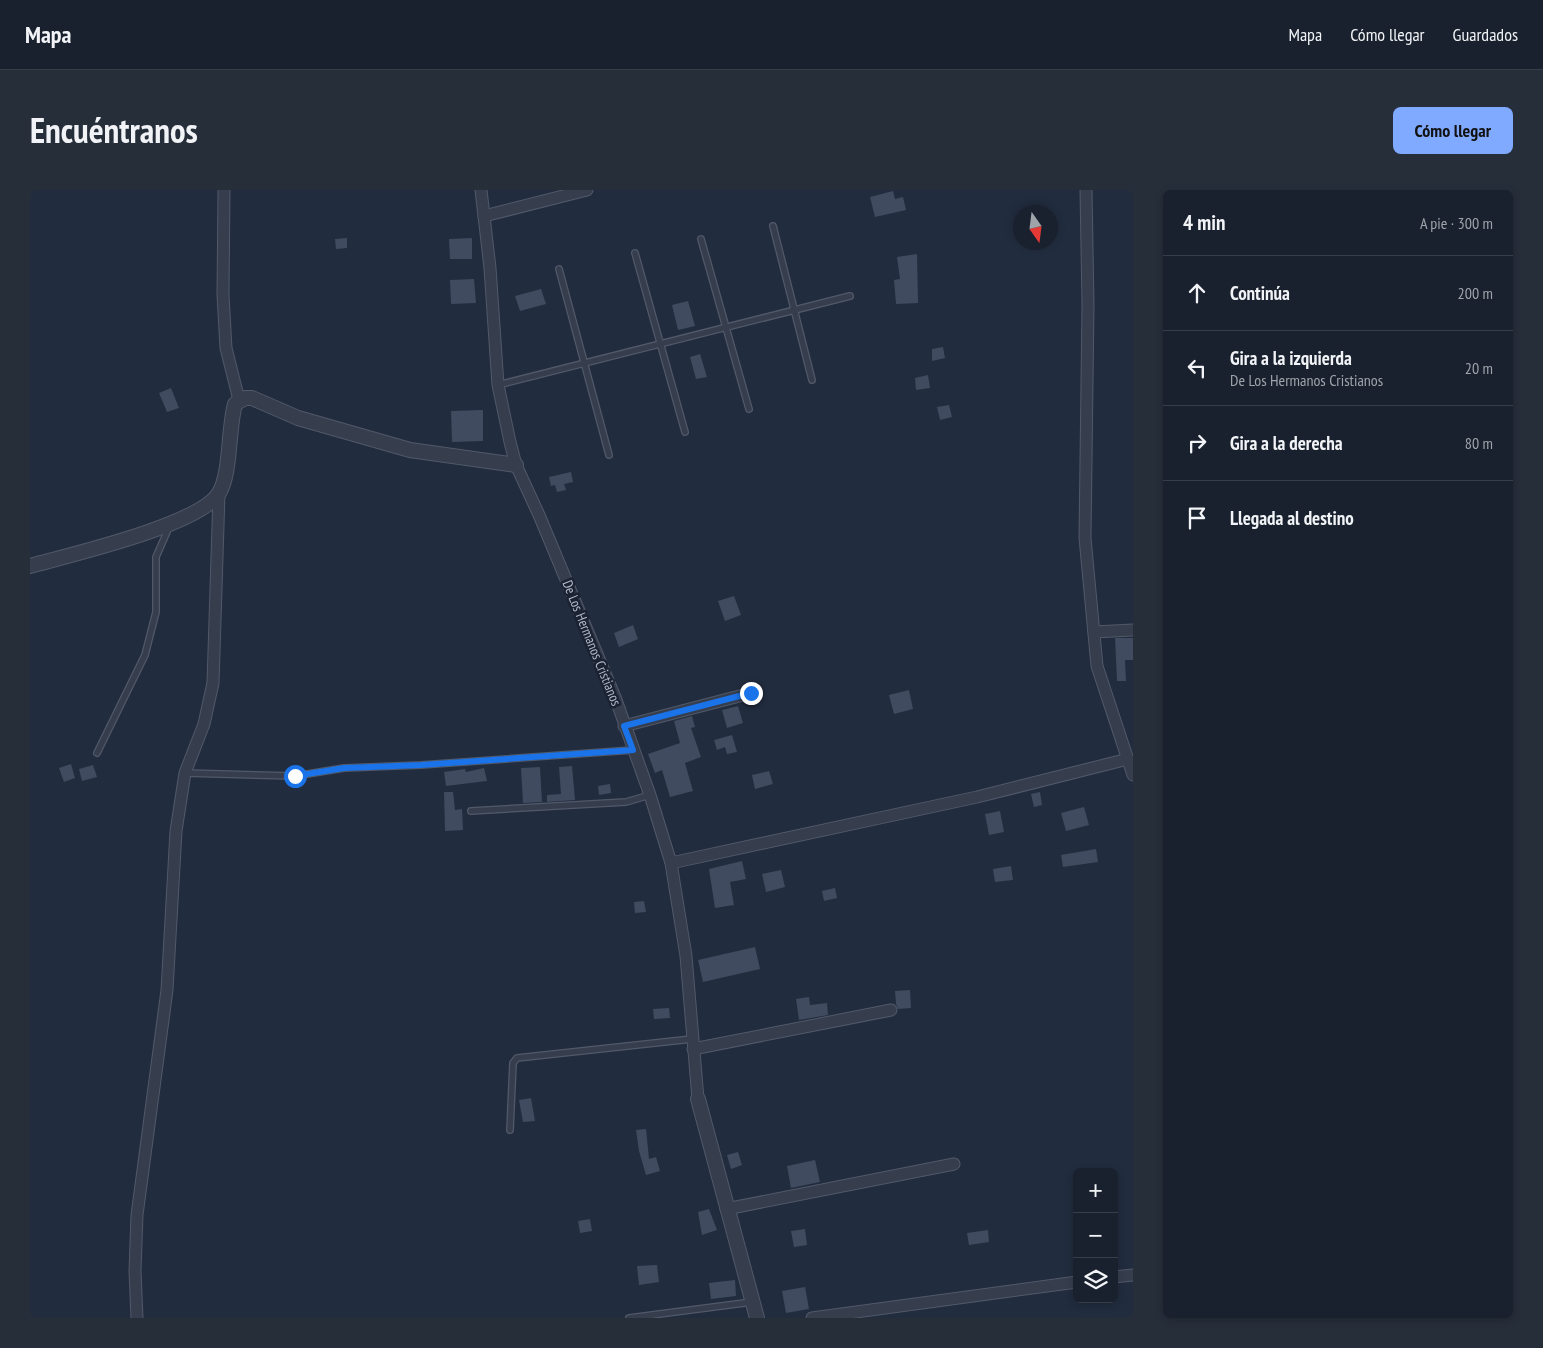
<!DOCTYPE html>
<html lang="es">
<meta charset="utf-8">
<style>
:root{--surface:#19212e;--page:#262e3a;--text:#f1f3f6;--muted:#9fa3aa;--line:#373e4a;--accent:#80aaff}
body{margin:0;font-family:"PT Sans Narrow",sans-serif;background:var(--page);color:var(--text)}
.controls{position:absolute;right:15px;bottom:15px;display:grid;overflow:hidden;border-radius:8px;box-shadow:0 2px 8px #0003}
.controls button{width:45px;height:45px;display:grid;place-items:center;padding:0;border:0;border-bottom:1px solid var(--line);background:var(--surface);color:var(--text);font:25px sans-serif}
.compass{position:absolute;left:983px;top:15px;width:45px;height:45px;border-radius:50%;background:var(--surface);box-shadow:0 2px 8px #0003;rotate:166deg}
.stop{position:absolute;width:15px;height:15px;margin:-11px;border:4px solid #1a73e8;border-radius:50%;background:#fff}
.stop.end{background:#1a73e8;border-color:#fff;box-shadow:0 1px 5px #0008}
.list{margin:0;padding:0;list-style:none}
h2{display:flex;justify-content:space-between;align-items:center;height:65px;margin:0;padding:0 20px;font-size:21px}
h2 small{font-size:16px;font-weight:400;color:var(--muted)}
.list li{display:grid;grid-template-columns:32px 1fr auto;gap:15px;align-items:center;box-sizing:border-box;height:75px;padding:0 20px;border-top:1px solid var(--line)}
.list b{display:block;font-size:19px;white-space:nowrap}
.list p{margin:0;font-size:16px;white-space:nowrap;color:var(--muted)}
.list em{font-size:16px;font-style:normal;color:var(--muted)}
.icon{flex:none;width:28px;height:28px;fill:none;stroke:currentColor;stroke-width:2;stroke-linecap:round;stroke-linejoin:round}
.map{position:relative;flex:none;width:1103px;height:1128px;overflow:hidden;border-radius:8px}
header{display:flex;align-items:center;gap:30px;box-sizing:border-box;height:70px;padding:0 25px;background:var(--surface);border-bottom:1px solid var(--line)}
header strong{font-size:24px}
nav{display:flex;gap:28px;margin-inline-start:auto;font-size:18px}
.intro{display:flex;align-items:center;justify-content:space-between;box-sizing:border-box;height:120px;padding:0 30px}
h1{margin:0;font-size:35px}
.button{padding:12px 22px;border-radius:8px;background:var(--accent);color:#111;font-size:18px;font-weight:700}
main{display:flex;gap:30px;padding:0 30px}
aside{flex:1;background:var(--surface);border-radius:8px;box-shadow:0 2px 8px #0003}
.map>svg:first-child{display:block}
.building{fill:#404b60}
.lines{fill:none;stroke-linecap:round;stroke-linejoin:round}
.service-casing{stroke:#515969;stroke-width:8}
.minor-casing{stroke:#515969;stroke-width:13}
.tertiary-casing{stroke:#515969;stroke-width:16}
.service{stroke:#363e4e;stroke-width:5.5}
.minor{stroke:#363e4e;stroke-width:11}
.tertiary{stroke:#363e4e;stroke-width:14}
.route{stroke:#1a73e8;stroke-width:6}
.labels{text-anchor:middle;stroke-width:5;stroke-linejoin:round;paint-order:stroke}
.street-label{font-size:14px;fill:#b1b9c9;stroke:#1b2333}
</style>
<header>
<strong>Mapa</strong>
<nav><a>Mapa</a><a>Cómo llegar</a><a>Guardados</a></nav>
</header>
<div class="intro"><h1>Encuéntranos</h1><a class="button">Cómo llegar</a></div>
<main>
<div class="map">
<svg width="1103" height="1128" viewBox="0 0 1103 1128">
<rect width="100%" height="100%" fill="#212c3e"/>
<g class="building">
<path d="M863,1L865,9L873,7L876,20L845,27L840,7Z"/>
<path d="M317,48V58L306,59L305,49Z"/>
<path d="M442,48V69H420L419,49Z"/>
<path d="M887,64L888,113L866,114L864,90L870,89L867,67Z"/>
<path d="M444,89L446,113L421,114L420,90Z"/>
<path d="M511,99L516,114L490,121L485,106Z"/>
<path d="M658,111L665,136L648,140L642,115Z"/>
<path d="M913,157L915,168L902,171V159Z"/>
<path d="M670,164L677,187L666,189L660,167Z"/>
<path d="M898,185L900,198L886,200L885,188Z"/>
<path d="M141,198L149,218L137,222L129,203Z"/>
<path d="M919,215L922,227L910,230L907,217Z"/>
<path d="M453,220V251L422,252L421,221Z"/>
<path d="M541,282L543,292L534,294L536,300L527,302L525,295L521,296L519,287Z"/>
<path d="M704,406L711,425L695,431L688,411Z"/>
<path d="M603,435L608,449L589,457L584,443Z"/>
<path d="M1085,448H1103V470H1095L1096,491H1087Z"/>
<path d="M879,500L883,519L864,524L859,505Z"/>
<path d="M708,516L713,533L697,538L692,520Z"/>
<path d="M662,526L665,537L661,538L671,567L655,573L663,601L640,607L632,580L625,583L618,564L650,553L644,531Z"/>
<path d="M702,545L707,562L697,564L695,557L687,560L684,550Z"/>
<path d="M41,574L45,588L34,592L29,578Z"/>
<path d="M63,575L67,587L52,591L49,579Z"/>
<path d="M542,576L545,610L517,612V605L531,604L529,577Z"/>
<path d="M510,577L512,612L493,613L491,578Z"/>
<path d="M454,578L457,591L416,596L414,582L435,579L436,582Z"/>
<path d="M739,581L743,594L725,599L722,585Z"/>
<path d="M580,594L581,603L569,605L568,596Z"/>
<path d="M414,602H423L425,620L432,619L433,640L415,641Z"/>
<path d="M1010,602L1012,615L1004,617L1001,604Z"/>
<path d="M1054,617L1059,635L1036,641L1031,623Z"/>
<path d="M970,621L974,642L959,645L955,624Z"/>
<path d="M1066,659L1068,672L1033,677L1031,665Z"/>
<path d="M712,671L716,689L700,692L704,715L685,718L679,679Z"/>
<path d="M981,676L983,690L965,692L963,679Z"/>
<path d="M751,680L755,697L736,702L732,684Z"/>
<path d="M805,698L807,708L794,711L792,701Z"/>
<path d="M614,711L616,722L605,723L604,712Z"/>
<path d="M725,757L730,779L673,792L668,770Z"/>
<path d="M880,800L881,818L868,819L866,814L865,801Z"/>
<path d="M779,807L780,815L797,813L798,825L769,830L766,809Z"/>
<path d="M639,818L640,828L624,829L623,819Z"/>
<path d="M501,908L505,931L493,932L489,910Z"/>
<path d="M616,939L619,969L626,967L630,981L616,985L609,961L606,940Z"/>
<path d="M708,962L712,975L701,979L697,965Z"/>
<path d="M785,970L790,992L761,998L757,976Z"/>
<path d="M679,1019L687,1040L672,1045L668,1022Z"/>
<path d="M560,1029L562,1041L550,1043L548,1031Z"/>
<path d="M775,1039L777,1055L764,1057L761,1041Z"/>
<path d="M958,1040L959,1052L939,1055L937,1043Z"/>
<path d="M627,1075L629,1092L609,1095L607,1076Z"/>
<path d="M705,1090L706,1106L681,1109L679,1093Z"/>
<path d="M775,1097L779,1119L756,1123L752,1101Z"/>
</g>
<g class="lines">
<defs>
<g id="service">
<path d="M743,36L782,190"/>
<path d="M671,49L719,219"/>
<path d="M605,63L655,242"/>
<path d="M529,79L579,265"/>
<path d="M468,195L820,106"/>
<path d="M67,563L115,465L126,422V367L140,335"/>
<path d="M155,583L265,586L314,578L391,575L603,560"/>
<path d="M441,621L596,612L620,605"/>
<path d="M480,940L483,873L487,868L662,849"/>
<path d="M599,1128L722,1112"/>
</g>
<g id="minor">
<path d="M194,0L193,105L196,158L209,210"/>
<path d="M451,0L460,78L468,195L480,252L486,275L509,325L585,507L620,605L641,673L656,766L668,909"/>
<path d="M1056,0L1058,115L1055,348L1067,476L1103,585"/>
<path d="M454,26L557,0"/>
<path d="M1064,442L1103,440"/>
<path d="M594,536L721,503"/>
<path d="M641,673L947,607L1098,569"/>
<path d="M663,859L861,820"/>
<path d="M696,1019L924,974"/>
<path d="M1084,1087L1103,1085"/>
<path d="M107,1128L105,1081L107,1025L137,800L146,641L155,583L174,534L183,493L189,304"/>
<path d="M782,1128L1047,1092"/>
</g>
<g id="tertiary">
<path d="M0,376C39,365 170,335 189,303C201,284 198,239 205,214L215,208H222L268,228L380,260L486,275"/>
<path d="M668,909L727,1128"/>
</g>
</defs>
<use href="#service" class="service-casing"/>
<use href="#minor" class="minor-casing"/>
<use href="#tertiary" class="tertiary-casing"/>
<use href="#service" class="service"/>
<use href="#minor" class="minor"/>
<use href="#tertiary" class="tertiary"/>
</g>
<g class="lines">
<path class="route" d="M265,586L314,578L391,575L603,560L594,536L721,503"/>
</g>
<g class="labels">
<g class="street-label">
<text transform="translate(562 453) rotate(68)" y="5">De Los Hermanos Cristianos</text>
</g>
</g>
</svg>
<div class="controls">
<button>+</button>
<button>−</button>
<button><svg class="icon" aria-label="layers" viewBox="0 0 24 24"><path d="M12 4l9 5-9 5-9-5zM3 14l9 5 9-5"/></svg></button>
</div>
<svg class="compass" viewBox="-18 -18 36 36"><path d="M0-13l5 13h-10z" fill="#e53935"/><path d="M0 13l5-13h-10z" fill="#9fa3aa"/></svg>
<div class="stop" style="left:265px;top:586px"></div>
<div class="stop end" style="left:721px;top:503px"></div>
</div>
<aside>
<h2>4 min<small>A pie · 300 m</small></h2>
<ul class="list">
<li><svg class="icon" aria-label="ahead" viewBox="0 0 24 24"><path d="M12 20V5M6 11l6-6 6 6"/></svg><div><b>Continúa</b></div><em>200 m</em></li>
<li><svg class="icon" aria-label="left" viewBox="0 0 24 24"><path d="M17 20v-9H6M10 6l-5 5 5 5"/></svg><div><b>Gira a la izquierda</b><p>De Los Hermanos Cristianos</p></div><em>20 m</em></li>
<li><svg class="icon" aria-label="right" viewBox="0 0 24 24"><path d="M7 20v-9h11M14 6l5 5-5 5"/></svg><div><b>Gira a la derecha</b></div><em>80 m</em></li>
<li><svg class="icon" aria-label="arrive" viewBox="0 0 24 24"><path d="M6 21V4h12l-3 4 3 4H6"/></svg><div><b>Llegada al destino</b></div></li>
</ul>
</aside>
</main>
